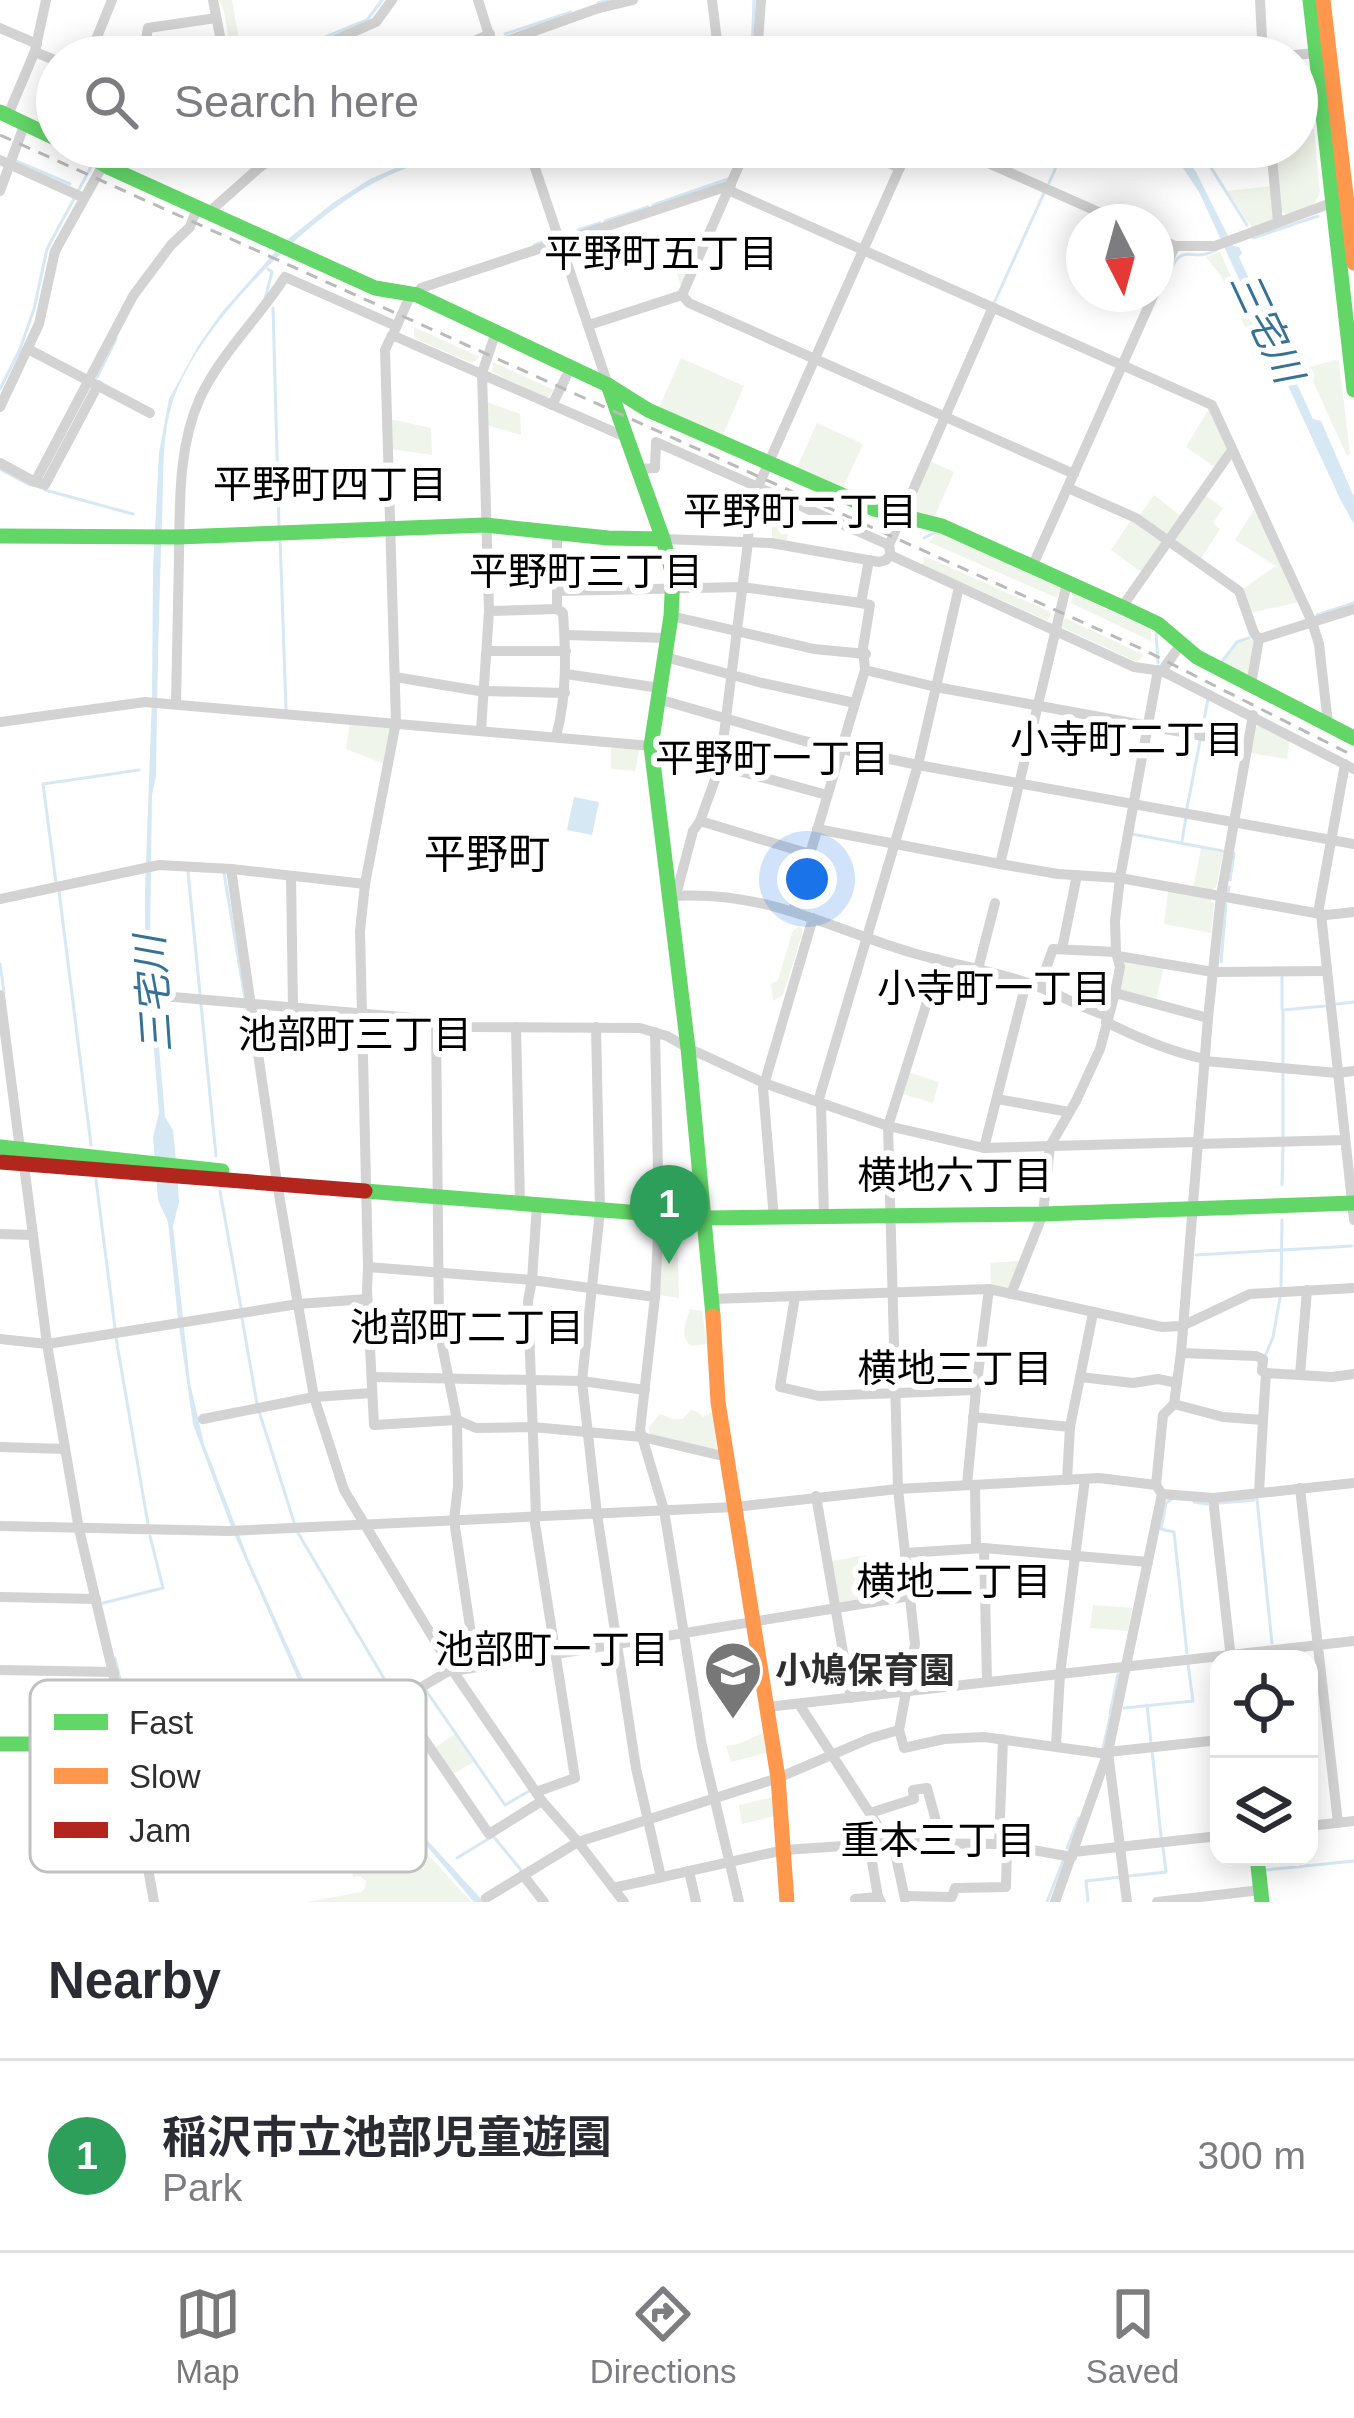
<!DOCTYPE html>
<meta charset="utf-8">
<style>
:root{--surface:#fff;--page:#f2f2f3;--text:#2b2b33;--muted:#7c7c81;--line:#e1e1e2;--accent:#777}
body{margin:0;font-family:Arial,"Noto Sans JP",sans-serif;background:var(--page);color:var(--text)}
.controls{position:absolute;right:36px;bottom:36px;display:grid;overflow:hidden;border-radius:24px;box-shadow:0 6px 30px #0003}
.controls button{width:108px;height:108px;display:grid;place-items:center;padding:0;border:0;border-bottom:3px solid var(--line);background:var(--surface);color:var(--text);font:60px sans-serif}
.compass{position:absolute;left:1066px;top:204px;width:108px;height:108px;border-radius:50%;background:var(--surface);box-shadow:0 6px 30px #0003;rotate:174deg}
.you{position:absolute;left:807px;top:879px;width:42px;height:42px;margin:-30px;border:9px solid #fff;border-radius:50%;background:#1a73e8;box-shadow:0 0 0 18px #1a73e833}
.badge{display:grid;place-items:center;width:78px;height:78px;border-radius:50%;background:var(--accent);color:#fff;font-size:39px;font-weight:700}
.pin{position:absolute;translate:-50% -99px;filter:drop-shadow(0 3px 6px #0008)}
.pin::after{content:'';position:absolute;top:63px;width:42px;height:36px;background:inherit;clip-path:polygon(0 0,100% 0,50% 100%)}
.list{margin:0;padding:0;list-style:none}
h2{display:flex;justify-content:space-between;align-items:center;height:156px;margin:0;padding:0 48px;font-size:51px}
h2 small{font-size:39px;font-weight:400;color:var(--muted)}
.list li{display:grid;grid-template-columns:78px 1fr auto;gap:36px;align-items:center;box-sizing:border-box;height:192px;padding:0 48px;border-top:3px solid var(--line)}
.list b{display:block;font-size:45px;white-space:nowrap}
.list p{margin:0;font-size:39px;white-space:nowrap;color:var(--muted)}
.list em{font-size:39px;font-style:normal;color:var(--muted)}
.icon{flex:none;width:66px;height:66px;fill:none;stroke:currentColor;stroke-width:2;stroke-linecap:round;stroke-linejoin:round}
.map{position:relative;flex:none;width:1354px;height:1902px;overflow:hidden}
.search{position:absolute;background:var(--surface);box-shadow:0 6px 30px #0003;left:36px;right:36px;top:36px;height:132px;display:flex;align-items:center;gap:30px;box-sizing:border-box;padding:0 42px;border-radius:66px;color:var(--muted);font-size:45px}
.sheet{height:348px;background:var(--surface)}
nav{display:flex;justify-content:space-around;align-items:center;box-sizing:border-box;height:168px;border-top:3px solid var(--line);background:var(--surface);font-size:33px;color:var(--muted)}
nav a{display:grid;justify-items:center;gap:6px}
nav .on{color:var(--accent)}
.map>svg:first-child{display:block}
.green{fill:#f0f5eb}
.water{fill:#d6e8f3}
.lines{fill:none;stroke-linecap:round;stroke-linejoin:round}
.stream{stroke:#d6e8f3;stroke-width:3}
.street{stroke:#d3d3d3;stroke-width:10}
.fast{stroke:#63d668;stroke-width:15}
.slow{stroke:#ff974d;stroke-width:15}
.jam{stroke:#b3261e;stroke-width:15}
.rail{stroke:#bababa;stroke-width:3;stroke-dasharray:12 9;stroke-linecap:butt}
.labels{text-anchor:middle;stroke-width:12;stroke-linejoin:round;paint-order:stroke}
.poi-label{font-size:36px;font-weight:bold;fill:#2e2e2e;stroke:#fff;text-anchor:start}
.neighbourhood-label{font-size:39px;fill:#000;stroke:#fff}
.water-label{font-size:39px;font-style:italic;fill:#357296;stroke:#fff}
.quarter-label{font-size:42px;fill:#000;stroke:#fff}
.key{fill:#fff;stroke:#c0c0c0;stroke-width:3}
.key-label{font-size:33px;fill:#2e2e2e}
</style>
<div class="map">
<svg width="1354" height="1902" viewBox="0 0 1354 1902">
<rect width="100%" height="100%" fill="#fff"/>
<g class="green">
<path d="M219,0H232L238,34L240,38H247L250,48C273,55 290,38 311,39L273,55L234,57C225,38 229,18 219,0Z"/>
<path d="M1314,129L1320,194L1312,206L1287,215L1281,210L1275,159L1279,158L1277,147H1297V131Z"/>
<path d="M1272,186L1273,221L1252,228L1227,191Z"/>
<path d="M701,241L681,286L670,252Z"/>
<path d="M1220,252L1255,329L1250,337L1221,276L1206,257Z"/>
<path d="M414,327L480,357L472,363L414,338Z"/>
<path d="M681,358L744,386L722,437L658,410Z"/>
<path d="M1335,360L1339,361L1350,454L1347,456L1307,368Z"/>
<path d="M493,362L554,390L547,398L492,372Z"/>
<path d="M487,402L520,414L521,435L487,425Z"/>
<path d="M1210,407L1227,447L1216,468L1186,447Z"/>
<path d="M390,419L431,428L432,455L391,449Z"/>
<path d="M817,423L863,444L842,490L796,470Z"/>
<path d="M930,461L954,472L934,518L911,512L909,507Z"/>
<path d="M1154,495L1181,516L1169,534H1164L1139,516Z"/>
<path d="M1205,495L1223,508L1213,523L1220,529L1200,560L1175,542L1174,538Z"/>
<path d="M778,500L796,508L786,541L772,539V526Z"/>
<path d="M1255,508L1299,602L1250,613L1241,590L1276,566L1235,540Z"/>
<path d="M1131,520L1161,540V546L1143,573L1111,550Z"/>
<path d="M938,532L1061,588L1057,598L929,542Z"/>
<path d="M924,556L1051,612L1048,621L923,565Z"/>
<path d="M1074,594L1151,630V641L1071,603Z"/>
<path d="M1065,618L1144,655L1137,662L1061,627Z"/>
<path d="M1254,639L1248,678L1221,666L1238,643Z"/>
<path d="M350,722L390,725L392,730L384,764L346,749Z"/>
<path d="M1261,725L1290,740L1287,759L1250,753L1254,728Z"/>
<path d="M614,746L640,748L635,771L611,769V748Z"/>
<path d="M1201,848L1223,853L1216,887L1209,892L1193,888Z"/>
<path d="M1168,890L1209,898L1214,904L1211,933L1164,924Z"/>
<path d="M799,927L802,928V934L783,995L773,1001L771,984L778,980L793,930Z"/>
<path d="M1122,960L1164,966L1156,1001L1120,992Z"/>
<path d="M908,1072L939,1082L933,1103L902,1094Z"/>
<path d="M661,1231L677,1232L679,1298L658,1295Z"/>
<path d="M1019,1261L1010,1290L991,1285L990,1263Z"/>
<path d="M690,1309L702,1311L707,1344L691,1346C679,1336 686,1321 690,1309Z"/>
<path d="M691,1410L698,1412L703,1417L714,1411L717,1448L712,1450L651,1435L648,1428L660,1414L673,1419H682Z"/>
<path d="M866,1555L873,1601L840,1606L831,1561Z"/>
<path d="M1093,1605L1132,1608L1128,1631L1090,1628Z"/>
<path d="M752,1652L758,1690L746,1693L747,1706L731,1710L723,1657Z"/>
<path d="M763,1733L766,1753L731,1762L726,1746L738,1744Z"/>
<path d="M455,1734L474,1762L451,1775L433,1749Z"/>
<path d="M332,1744L357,1776L471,1902H307L361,1892L365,1888L366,1881L360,1876L353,1877L343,1832L286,1840L267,1753L318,1752Z"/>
<path d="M773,1797L775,1816L742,1824L739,1805Z"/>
</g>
<g class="water">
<path d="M452,147H475C440,157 404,166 372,184C303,222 189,333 170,411C161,447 164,484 162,520C159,605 157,690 156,776L152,795L150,943L165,1117L173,1130L177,1170L179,1202L173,1226L190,1383L204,1444L248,1558L309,1693L327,1725L380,1789L484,1902H474L415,1832L358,1773L326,1732L308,1702L232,1529L193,1424L178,1319L168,1222L158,1200L153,1137L159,1113L145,936V889L152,699L153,569L159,453L169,399L198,346L221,313L283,243L334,202L370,179L433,152Z"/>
<path d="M1169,147H1177L1196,172L1233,246L1239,247L1242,253L1239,257L1313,419L1321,421L1354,497V524L1341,501L1199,192Z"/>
<path d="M574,797L599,802L592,835L567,830Z"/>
</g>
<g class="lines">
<g class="stream">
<path d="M754,0L752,52L790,50"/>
<path d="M598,3L609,0"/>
<path d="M505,34L571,12"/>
<path d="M276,57L367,20L382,0"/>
<path d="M1198,147L1247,225"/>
<path d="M16,161L70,184"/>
<path d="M1049,183L1065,147"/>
<path d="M653,205L728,179"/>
<path d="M605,221L648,207"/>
<path d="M578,230L600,223"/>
<path d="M1253,238L1318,216"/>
<path d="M534,245L551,239"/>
<path d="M1171,269C1183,242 1193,263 1216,250"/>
<path d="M265,299L272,272L268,269"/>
<path d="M995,301L1044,193"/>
<path d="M273,308L279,526"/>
<path d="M97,377L116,339"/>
<path d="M0,389L20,349L34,309L47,249L92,165"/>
<path d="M0,469L30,485"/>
<path d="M45,490L133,514"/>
<path d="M280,537L286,709"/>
<path d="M924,538L938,531"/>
<path d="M1317,615L1354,603"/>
<path d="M1156,633L1158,663"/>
<path d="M1221,663L1237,642L1249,638"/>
<path d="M1202,730L1208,699"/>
<path d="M1187,808L1200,741"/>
<path d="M1132,834L1223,851"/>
<path d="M1182,841L1186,817"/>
<path d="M188,872L200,994"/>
<path d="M224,873L245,999"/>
<path d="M1230,880L1234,853"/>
<path d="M56,883L43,784L139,770"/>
<path d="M59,891L91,1145"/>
<path d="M1228,892L1229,887"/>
<path d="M1221,962L1226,904"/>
<path d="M0,964L4,992"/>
<path d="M1282,977V1009"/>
<path d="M201,1004L216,1156"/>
<path d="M1337,1004L1354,1002"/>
<path d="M246,1010L252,1048"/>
<path d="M1283,1062V1010L1325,1006"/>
<path d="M1283,1136V1073"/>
<path d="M96,1180L115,1328"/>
<path d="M1282,1185L1283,1145"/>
<path d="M220,1191L241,1308"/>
<path d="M1196,1255L1352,1246"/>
<path d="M1281,1286L1282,1220"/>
<path d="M242,1318L257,1404"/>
<path d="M116,1338L148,1524"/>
<path d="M1266,1354L1273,1337L1280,1298"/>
<path d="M259,1411L294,1522"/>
<path d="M1172,1499L1166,1503L1161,1529L1174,1532L1187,1653"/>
<path d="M1257,1499L1272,1643"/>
<path d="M1194,1502L1207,1504"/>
<path d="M1220,1503L1254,1500"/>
<path d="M298,1533L395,1697"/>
<path d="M103,1603L163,1588L150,1536"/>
<path d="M115,1658L133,1736"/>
<path d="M425,1689L505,1805L529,1791"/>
<path d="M1147,1705L1151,1742"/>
<path d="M1124,1708L1193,1701L1188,1664"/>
<path d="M1110,1714L1118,1674"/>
<path d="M1103,1748L1110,1717"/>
<path d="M1152,1750L1161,1836"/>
<path d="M1067,1848L1079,1818"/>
<path d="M457,1858L493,1836L521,1870"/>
<path d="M1266,1870L1354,1861"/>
<path d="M1129,1876L1166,1872L1163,1847"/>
<path d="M1047,1902L1063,1861"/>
<path d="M1088,1902L1086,1881L1121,1877"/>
</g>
<g class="street">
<path d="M213,0L224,57"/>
<path d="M478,0L496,57"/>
<path d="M712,0L718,49"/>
<path d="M1260,0L1263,57"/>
<path d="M0,28L37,44"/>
<path d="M758,42L761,0"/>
<path d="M35,52L57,61"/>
<path d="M89,57L112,0"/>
<path d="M143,57L148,28L216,18"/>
<path d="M297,57L376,22L392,0"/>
<path d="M437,57L490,34"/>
<path d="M462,57L596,9L633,0"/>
<path d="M1271,57L1316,53"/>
<path d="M8,115L35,51L46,0"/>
<path d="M48,134L57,117"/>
<path d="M246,147L260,167"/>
<path d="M528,147L608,385"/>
<path d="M853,147L900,168"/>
<path d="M952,147L1121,222"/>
<path d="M1271,147L1278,222"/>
<path d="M255,158L272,147"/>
<path d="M0,160L84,198"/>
<path d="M728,190L1212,405L1312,622L1319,644L1328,724"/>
<path d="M0,191L25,123"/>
<path d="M208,213L260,167L290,147"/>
<path d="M1156,237L1175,246H1215L1334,202"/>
<path d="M1156,289L1175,246"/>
<path d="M417,295L421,288L731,185"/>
<path d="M682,295L689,303L1074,474"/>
<path d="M589,325L682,295L747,147"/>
<path d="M394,332L411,294"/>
<path d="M28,349L150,413"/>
<path d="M552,405L571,367"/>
<path d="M0,407L39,324L55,251L113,147"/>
<path d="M628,438L392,335L385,350L396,722L365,884L360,931L368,1267L367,1290L374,1425L457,1420L476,1428L532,1427L642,1437L727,1457"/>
<path d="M0,463L35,482L133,296L171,245L190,227L197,208"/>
<path d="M638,469L655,468L656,442L889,545"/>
<path d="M35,482L45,485L98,385"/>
<path d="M1068,488L1136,518L1239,591L1254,633L1259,639"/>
<path d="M663,539L771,543L879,562L886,560L890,555L1134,667L1162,671L1354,769"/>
<path d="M890,552L889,545L993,307"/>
<path d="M1032,567L1154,294"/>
<path d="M557,591L742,587L861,603"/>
<path d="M1122,607L1232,450"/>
<path d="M489,611L557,609V533"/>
<path d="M671,616L814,649L866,654"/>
<path d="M565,635L668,638"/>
<path d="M489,651H566"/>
<path d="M665,657L762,683L855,703"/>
<path d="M865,670L936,687L1247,744"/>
<path d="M1162,671L1181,644"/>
<path d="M566,674L660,688"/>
<path d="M395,677L485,692"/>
<path d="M1251,685L1259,639L1354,609"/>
<path d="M485,691L565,693"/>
<path d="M658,699L804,741L918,765L1354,844"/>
<path d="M176,704C177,654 178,604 179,554C180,502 178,447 200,398C221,353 258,319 285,277L396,326"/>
<path d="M0,722L145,702L651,746"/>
<path d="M481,730L489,611L482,373L496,332"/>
<path d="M556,737C567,695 566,656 563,613L557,609"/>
<path d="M651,747L827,795"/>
<path d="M720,766L748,542L749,507L909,147"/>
<path d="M700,821L810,854"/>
<path d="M817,829L1000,864L1058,874L1120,878L1326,915L1354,912"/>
<path d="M1000,864L1067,583"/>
<path d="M231,869L277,1183L314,1397L344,1490L453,1671L542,1801L578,1842L624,1902"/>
<path d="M291,876L293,1008"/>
<path d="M676,895L693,831L700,821L720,766"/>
<path d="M671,896C766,890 826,927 913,953C954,965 998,971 1039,987C1062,996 1083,1008 1107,1016"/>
<path d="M0,899L159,865L231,869L365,884"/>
<path d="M793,911L865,670L863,648L870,605L861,603L869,560"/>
<path d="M1318,913L1345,764"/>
<path d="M1321,914L1354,1220"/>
<path d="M1062,949L1077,875"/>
<path d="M1118,956L1213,972L1327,971"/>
<path d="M978,969L995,903"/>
<path d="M1039,987L1053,949L1116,952"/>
<path d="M1115,993L1208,1018"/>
<path d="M0,995L20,1149"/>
<path d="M162,996L436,1020L471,1027L640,1028L667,1036L688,1048L764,1083L818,1102L888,1126L984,1148L1197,1142"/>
<path d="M436,1020L439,1330L457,1420L458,1486L454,1520L476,1667"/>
<path d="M1106,1022C1138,1038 1171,1052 1205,1059"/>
<path d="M516,1027L520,1204"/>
<path d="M596,1027L600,1211L582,1381L597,1514L636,1768L661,1877"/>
<path d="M655,1032L659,1216L655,1297L640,1430L664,1510L702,1746L739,1902"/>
<path d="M1205,1061L1337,1073L1354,1071"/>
<path d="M997,1099L1069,1112"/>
<path d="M818,1102L918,765L959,587"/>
<path d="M821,1103L824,1217"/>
<path d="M1197,1144L1345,1140"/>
<path d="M984,1148L1026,983"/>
<path d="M24,1165L47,1344L79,1529L130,1745"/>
<path d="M774,1219L763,1088L813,918"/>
<path d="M0,1234L33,1235"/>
<path d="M368,1267L532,1280L655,1297"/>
<path d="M1011,1294L1043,1214L1050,1146L1076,1101L1100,1049L1115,993L1120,967L1116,952L1115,921L1120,878L1158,670"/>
<path d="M795,1297L780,1387L819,1396L976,1390"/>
<path d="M712,1299L989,1289L1162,1327L1182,1326L1250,1294L1354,1288"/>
<path d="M369,1325L439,1330"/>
<path d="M0,1339L47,1344L298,1304L367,1299"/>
<path d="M1181,1353L1256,1356L1263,1359L1262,1371L1266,1373"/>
<path d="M1300,1375L1307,1290"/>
<path d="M372,1377L582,1381L645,1390"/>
<path d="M1080,1377L1133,1383L1158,1379L1177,1383"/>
<path d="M1174,1404L1223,1417L1263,1420L1266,1373L1332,1377L1354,1374"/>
<path d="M973,1417L1070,1427"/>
<path d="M203,1419L314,1397L372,1393"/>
<path d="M0,1447L65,1449"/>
<path d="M1067,1480L1070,1427L1093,1313"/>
<path d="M967,1485L976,1390L989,1289"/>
<path d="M975,1485L976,1548"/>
<path d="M1156,1485L1163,1415L1174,1404L1181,1353L1208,1018L1221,896L1253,715"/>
<path d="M1300,1488L1338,1823"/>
<path d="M1259,1493L1263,1420"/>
<path d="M816,1496L851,1698"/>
<path d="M1213,1498L1231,1659"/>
<path d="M536,1516L528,1301L532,1280L537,1205"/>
<path d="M534,1517L575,1778L536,1792"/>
<path d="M0,1526L229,1531L735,1507L898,1489L1099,1478L1156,1485L1162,1494L1213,1498L1354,1483"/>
<path d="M984,1548L987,1682"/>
<path d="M905,1553L984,1548L1148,1562"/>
<path d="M0,1597L96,1599"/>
<path d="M0,1670L114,1672"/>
<path d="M398,1701L489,1834L542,1801"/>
<path d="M799,1704L889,1843"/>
<path d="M767,1707L1354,1641"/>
<path d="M899,1730L904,1748L944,1739L984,1737L1107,1754"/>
<path d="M325,1744L447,1672L910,1596"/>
<path d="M126,1745L154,1902"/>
<path d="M1056,1745L1060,1674L1085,1479"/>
<path d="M870,1813L914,1799L913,1790L927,1788L942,1843"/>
<path d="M1309,1826L1354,1821"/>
<path d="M893,1843L905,1899"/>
<path d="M869,1844L878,1897L881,1902"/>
<path d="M999,1844L1003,1739"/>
<path d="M1073,1852L1219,1836"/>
<path d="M689,1871L696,1902"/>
<path d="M523,1875L544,1902"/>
<path d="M613,1888L784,1850L889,1843L999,1844L1072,1857"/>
<path d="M905,1896L952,1897L955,1888L1006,1887L1007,1845"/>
<path d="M486,1898L578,1842L778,1778L871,1738L899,1730L915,1644L898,1489L888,1126L928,999L937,959"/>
<path d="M856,1902L855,1899L878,1897"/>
<path d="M1055,1902L1108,1752L1162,1494"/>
<path d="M1127,1902L1108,1752L1219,1740"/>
<path d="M1157,1902L1261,1890"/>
</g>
<g class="fast">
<path d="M1310,0L1354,390"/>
<path d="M0,112L57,139"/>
<path d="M74,147L110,168L375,288L417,295L608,385L648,410L874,509L942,526L1122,607L1158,624L1197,657L1354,738"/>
<path d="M608,385L663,539L673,575L671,616L651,746L688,1048L713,1316"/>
<path d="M0,536L179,537L485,525L608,538L663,539"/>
<path d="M0,1147L222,1171"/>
<path d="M365,1191L704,1218L1043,1214L1354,1203"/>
<path d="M0,1744H325"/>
<path d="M1257,1857L1262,1902"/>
</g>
<g class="slow">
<path d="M1323,0L1354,263"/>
<path d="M713,1316L718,1402L778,1778L787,1902"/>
</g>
<path class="jam" d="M0,1162L365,1191"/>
<path class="rail" d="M0,135L1142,649L1354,756"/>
</g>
<defs>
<symbol id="school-pin" viewBox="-11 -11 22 30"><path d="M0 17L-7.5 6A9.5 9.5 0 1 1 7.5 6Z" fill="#777" stroke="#fff"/><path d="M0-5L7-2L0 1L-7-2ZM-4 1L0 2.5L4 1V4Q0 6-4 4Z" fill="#fff"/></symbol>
</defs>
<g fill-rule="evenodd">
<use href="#school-pin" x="700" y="1637" width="66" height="90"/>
</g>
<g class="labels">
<g class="poi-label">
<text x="775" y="1683">小鳩保育園</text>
</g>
<g class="neighbourhood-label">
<text x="661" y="267">平野町五丁目</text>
<text x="330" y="498">平野町四丁目</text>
<text x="800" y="525">平野町二丁目</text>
<text x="586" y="585">平野町三丁目</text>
<text x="1127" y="753">小寺町二丁目</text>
<text x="772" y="772">平野町一丁目</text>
<text x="994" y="1002">小寺町一丁目</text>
<text x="355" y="1048">池部町三丁目</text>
<text x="955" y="1189">横地六丁目</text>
<text x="467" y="1341">池部町二丁目</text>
<text x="955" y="1382">横地三丁目</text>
<text x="954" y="1595">横地二丁目</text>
<text x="552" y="1663">池部町一丁目</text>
<text x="938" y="1854">重本三丁目</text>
</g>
<g class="water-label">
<text transform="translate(1267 327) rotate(65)" y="14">三宅川</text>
<text transform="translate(153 994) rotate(-94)" y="14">三宅川</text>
</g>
<g class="quarter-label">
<text x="487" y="869">平野町</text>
</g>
</g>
<rect x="30" y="1680" width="396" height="192" rx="18" class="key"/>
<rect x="54" y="1714" width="54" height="16" fill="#63d668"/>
<rect x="54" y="1768" width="54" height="16" fill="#ff974d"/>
<rect x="54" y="1822" width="54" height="16" fill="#b3261e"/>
<g class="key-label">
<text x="129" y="1734">Fast</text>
<text x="129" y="1788">Slow</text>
<text x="129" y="1842">Jam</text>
</g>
</svg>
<div class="controls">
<button><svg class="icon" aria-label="locate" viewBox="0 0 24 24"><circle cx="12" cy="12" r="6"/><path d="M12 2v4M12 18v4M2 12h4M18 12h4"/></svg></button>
<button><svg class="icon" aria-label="layers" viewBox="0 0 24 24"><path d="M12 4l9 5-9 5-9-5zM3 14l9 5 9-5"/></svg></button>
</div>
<svg class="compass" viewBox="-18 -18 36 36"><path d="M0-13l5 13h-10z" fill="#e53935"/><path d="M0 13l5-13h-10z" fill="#7c7c81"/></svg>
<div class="you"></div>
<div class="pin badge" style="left:669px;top:1264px;background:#2e9e5b">1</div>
<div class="search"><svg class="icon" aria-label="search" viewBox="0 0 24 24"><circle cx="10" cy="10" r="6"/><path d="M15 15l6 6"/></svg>Search here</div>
</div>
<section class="sheet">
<h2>Nearby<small></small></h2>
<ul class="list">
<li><span class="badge" style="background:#2e9e5b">1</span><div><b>稲沢市立池部児童遊園</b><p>Park</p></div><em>300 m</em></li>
</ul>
</section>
<nav>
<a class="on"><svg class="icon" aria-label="map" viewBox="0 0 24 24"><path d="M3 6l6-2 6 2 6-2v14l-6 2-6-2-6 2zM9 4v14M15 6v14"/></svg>Map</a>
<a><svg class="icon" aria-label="directions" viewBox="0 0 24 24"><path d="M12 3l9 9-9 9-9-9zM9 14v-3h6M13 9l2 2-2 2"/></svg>Directions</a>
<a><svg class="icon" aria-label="saved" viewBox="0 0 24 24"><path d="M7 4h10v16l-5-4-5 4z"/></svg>Saved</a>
</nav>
